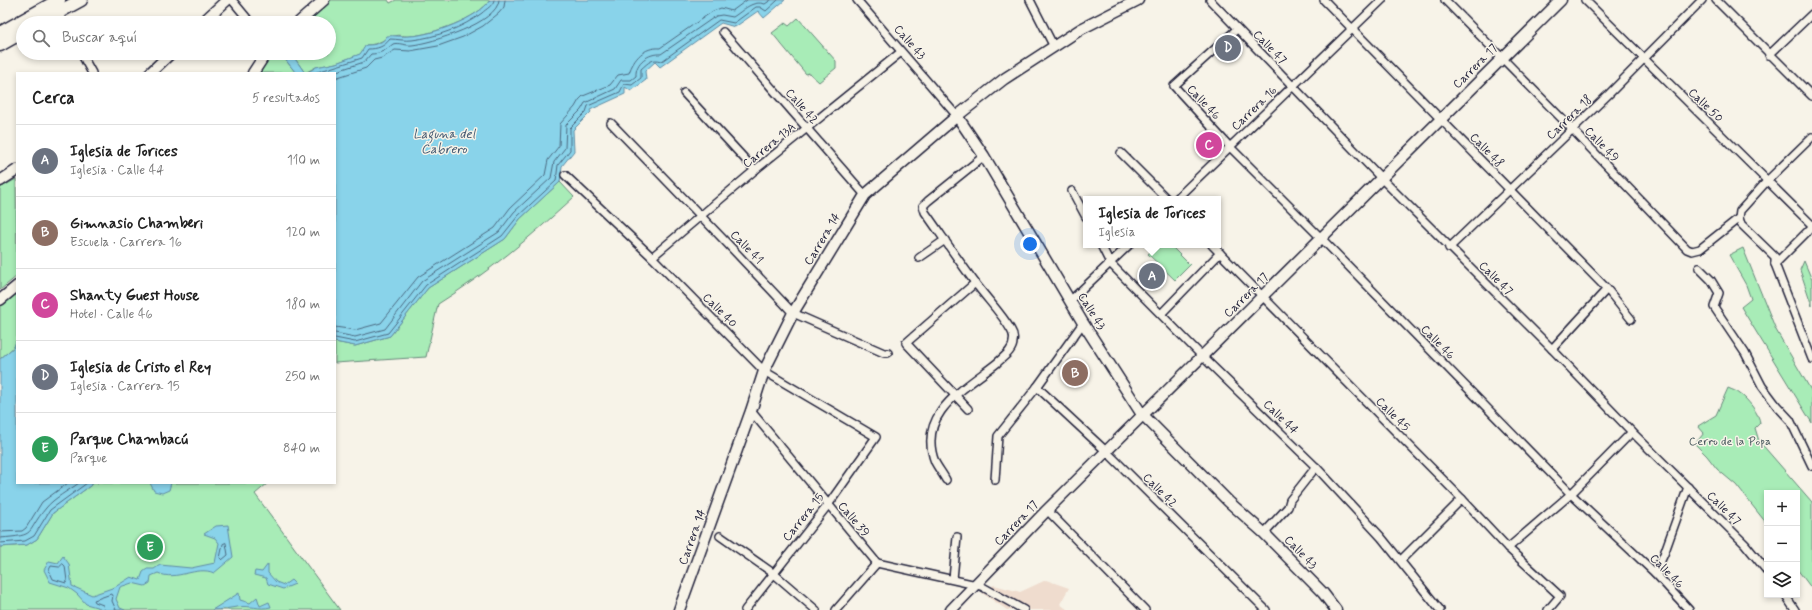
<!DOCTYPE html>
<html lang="es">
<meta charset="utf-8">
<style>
:root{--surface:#fff;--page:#f2f2f2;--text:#222;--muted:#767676;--line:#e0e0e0;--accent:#0f766e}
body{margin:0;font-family:Mynerve,sans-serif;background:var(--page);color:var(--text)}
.controls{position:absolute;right:12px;bottom:12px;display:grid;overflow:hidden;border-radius:0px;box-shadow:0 2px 6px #0003}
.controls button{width:36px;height:36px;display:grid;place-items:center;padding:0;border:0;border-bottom:1px solid var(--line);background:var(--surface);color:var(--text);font:20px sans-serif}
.you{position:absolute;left:1030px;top:244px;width:14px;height:14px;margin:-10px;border:3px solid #fff;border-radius:50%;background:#1a73e8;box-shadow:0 0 0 6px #1a73e833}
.badge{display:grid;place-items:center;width:26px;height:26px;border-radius:50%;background:var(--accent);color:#fff;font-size:13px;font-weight:700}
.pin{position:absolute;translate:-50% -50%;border:2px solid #fff;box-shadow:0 1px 4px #0006}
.popup{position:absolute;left:1083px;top:196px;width:138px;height:52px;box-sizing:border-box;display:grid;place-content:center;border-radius:0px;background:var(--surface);filter:drop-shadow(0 1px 3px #0005);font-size:13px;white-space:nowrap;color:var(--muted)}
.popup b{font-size:15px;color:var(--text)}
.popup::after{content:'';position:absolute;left:50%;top:100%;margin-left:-8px;border:8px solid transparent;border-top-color:var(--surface)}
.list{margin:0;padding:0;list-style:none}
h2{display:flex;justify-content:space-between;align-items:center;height:52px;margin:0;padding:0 16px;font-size:17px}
h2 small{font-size:13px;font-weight:400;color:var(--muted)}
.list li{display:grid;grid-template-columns:26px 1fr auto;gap:12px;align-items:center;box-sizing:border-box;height:72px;padding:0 16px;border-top:1px solid var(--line)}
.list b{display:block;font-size:15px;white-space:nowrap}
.list p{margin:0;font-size:13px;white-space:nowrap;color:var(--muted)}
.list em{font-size:13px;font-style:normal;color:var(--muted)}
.icon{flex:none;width:22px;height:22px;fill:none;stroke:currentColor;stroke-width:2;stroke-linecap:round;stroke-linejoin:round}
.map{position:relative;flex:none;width:1812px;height:610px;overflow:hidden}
.search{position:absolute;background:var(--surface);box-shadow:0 2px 6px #0003;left:16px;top:16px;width:320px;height:44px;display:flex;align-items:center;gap:10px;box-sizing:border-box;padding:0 14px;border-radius:22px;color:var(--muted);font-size:15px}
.panel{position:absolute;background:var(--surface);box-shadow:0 2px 6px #0003;left:16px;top:72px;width:320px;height:412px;border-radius:0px}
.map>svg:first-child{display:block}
.built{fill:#efdcce}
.green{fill:#a8ecb7;stroke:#658779}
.water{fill:#89d3ea;stroke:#608ca4}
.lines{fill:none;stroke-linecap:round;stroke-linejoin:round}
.shore{stroke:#4b6981;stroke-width:1}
.street-casing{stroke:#22223b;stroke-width:10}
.secondary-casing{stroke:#22223b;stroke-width:13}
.highway-casing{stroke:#22223b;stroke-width:15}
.street{stroke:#f7f3e8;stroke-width:7}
.secondary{stroke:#f7f3e8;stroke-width:10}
.highway{stroke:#f7f3e8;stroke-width:12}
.labels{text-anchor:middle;stroke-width:3;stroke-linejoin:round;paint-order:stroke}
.street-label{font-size:12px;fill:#22223b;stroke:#f7f3e8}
.park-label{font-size:12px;fill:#44545a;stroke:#f7f3e8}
.water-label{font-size:13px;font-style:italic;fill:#415770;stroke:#f7f3e8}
</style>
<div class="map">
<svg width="1812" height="610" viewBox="0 0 1812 610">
<rect width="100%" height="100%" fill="#f7f3e8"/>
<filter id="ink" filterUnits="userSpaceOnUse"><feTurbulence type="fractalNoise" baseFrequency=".025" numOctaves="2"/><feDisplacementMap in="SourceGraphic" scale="8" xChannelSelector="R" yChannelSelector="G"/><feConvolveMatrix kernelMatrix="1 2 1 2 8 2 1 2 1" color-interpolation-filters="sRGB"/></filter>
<g filter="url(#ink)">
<path class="built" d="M1046,580L1069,588L1060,604L1068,610H1007L982,593L994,585L1020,592Z"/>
<g class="green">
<path d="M330,0H388L390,3L396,0H490C479,18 431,35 410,36C405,37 400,34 395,36C383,38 380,45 366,45L361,54L336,63L316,67L305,73L291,53H329V23H304Z"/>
<path d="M798,18L836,61V68L819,82L809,73L806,74L772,33L785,23L789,26Z"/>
<path d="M271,53H280L296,73H258Z"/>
<path d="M16,179L17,276L0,290V188Z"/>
<path d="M560,182L574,197C531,237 489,272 438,304L426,357L335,363V342L355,346L390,336L428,288L505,239L520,219Z"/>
<path d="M1157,245H1170L1190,265L1175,280L1148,254Z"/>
<path d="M1743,248L1776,330L1812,392V423L1741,307L1751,299L1746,285L1729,255Z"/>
<path d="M1804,261L1812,280V306L1800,270Z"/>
<path d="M17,292V339L14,347L0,359V306Z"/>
<path d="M1728,388C1732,390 1737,391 1740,394C1747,398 1760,415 1760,423L1755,428L1759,441L1812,502V589L1797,569V493H1767V524L1736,485L1717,469L1707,456L1695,444L1704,433L1698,426L1716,415Z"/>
<path d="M94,483H268L255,494L340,610H0V547L27,545L37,539L53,513Z"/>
</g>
<g class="water">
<path d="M490,0H785L764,18L758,11L735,27L721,23L660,67L655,62L645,71L646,80L631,91L625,87V94L590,110L591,112L573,130L574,151L562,166L560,182L520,219L505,239L428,288L390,336L355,346L335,342V73H307L316,67L336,63L360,54L366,45C375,45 382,44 387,36C394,35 402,37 409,36C430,36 479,18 490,0Z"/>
<path d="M280,53H291L305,73H296Z"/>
<path d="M17,339V483H94L53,513L37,539L27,545L0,547V359L14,347Z"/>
<path d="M150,483H171L169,490L162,493L154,491Z"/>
<path d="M228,525L233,557L214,573C197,565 176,582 158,573L151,576L150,583L145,586L132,583L120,587L116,599L120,608L125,610H101L100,608L86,604L77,594L69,588L50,582L44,570L49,561L58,563L63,556L69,564L72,586L92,595L115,587L131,577L140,580L143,572L147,569H154L160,565L191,568L215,563L219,543L215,538L204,534L216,526Z"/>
<path d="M268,564V573L276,582L284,585L291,580L295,584L283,589L268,584L266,578L254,575L255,571L262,572Z"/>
<path d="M239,593L240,600L250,603L257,597L260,606L269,602L271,607C259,610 250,605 237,607C229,608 221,610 212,610Z"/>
</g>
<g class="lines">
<g class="shore">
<path d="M314,73L362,58L368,49C377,49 384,47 390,39C397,39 405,41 412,40C437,37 462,28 482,13C486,9 493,6 494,0"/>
<path d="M331,73L364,62L371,54C377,54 383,52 388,48C390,47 391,45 393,44C398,42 406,46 412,45C431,43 498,23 499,0"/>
<path d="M335,78L366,68L374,60L382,58L395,50L410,51L438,46L463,37L483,26L499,13L504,7L505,0"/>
<path d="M335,327L355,330L381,323L418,277L495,228L510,208L545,175L548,160L559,146L560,124L575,107L579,100L583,96L610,85L618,75L629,73C634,58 644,47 660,48L713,11L721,8L732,11L747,0"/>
<path d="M335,333L355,337L385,329L422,281L499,232L514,212L551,178L554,162L565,148L566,125L581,110L585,103L615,89L621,80H631L636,76C635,62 649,53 661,54L716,16L722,15L733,17C744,10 752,0 765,4L771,0"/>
<path d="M335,338L355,342L388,333L426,285L502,236L518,216L556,181L558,165L570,150V128L586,112L588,106L620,92L624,84L632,85L641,78V69C649,62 652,58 662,61L719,20L734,23L756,7H760L766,11L778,0"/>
<path d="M0,532L22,531L26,528L42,502L68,483"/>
<path d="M0,538C39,535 24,534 46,508C54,498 68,491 79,483"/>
<path d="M0,543L25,541L34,536L50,510L87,483"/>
<path d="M226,543L228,555L222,560L220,558L223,544Z"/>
<path d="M63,564L65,566L67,581L66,583L53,579L49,570L51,566L59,567Z"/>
<path d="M104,610L103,605L95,602L94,600L111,594L113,595L112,601L116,610"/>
</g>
<defs>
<g id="street">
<path d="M232,0L251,23"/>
<path d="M857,0L957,116"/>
<path d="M1030,0L1053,45"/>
<path d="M1210,0L1381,178L1552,349L1632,432L1745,544L1767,571"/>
<path d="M1324,0L1607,289L1631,319"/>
<path d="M1445,0L1572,129L1687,249L1692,251L1700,249L1739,218"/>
<path d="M1585,0L1812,225"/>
<path d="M1716,0L1812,96"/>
<path d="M58,12L64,23"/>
<path d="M1237,29L1174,86L1230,147L1321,238L1571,494L1655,573L1689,610"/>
<path d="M723,32L865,195"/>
<path d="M81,53L92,73"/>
<path d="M1769,55L1812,14"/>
<path d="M684,93L755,170"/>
<path d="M611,123L723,239L793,313L884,353H888"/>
<path d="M1121,153L1167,199"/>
<path d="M565,175L652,257L764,371L876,437L828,505L745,610"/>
<path d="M1072,191L1086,217"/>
<path d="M1176,199L1382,0"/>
<path d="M1739,218L1741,224L1775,257V264L1812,359"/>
<path d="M1739,218L1740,211L1768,180L1812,137"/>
<path d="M1101,245L1110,263L1203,357L1316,467L1381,537L1440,610"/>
<path d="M1212,245L1462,499L1508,548L1560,596L1548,610"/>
<path d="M1449,248L1609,94L1702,0"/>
<path d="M652,257L755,170L901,52"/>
<path d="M919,258L945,240"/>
<path d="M1775,264L1812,227"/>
<path d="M1699,268L1711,280L1719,293L1714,307L1745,353L1762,386L1777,406L1790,420L1812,466"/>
<path d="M1070,301L1129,245"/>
<path d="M1161,314L1220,253"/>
<path d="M1552,349L1607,289"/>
<path d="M1037,387L1107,452L1266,610"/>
<path d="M968,409L906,343L975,283"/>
<path d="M751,411L877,563L981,586L1024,610"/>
<path d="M946,480C943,474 938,468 935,462C916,413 966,388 997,363C1003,357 1013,351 1013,342C1014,338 1013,333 1011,330C1002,314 987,299 976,284C958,260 942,236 925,212L923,206L928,201L984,156"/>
<path d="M995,480L998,436L1037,387L1083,323"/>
<path d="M1047,510L1145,610"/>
<path d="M1264,533L1288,507L1290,500L1316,467"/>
<path d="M720,536L773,573L816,610"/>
<path d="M1508,548L1571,494L1632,432"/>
<path d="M1401,560L1462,499"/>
<path d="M1655,573L1664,554L1688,487"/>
<path d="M953,579L957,537"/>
<path d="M1785,595L1795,610"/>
<path d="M836,610L877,563"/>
</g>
<g id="secondary">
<path d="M202,23L227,0"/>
<path d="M298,23L324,0"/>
<path d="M150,73L171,53"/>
<path d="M253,73L266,53"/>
<path d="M957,116L984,156L1083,323L1141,413L1229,502L1264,533L1323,593L1336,610"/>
<path d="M0,181L17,170"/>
<path d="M0,300L17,286"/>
<path d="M679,610L751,411L764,371L793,313L865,195L957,116L1004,79L1081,29L1138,0"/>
<path d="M951,610L1047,510L1561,0"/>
</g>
<g id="highway">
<path d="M39,23L81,0"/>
<path d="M0,33L59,0"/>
<path d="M0,45L23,32"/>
</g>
</defs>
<use href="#street" class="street-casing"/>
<use href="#secondary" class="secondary-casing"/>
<use href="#highway" class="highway-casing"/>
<use href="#street" class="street"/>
<use href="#secondary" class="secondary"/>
<use href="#highway" class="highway"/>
</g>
</g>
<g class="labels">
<g class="street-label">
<text transform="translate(910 42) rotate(49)" y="4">Calle 43</text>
<text transform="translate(1270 47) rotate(46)" y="4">Calle 47</text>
<text transform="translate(1475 66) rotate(-45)" y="4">Carrera 17</text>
<text transform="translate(1204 102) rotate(47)" y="4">Calle 46</text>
<text transform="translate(1706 105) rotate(44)" y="4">Calle 50</text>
<text transform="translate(802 106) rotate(49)" y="4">Calle 42</text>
<text transform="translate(1254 108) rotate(-44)" y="4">Carrera 16</text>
<text transform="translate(1569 117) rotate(-44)" y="4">Carrera 18</text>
<text transform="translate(1602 144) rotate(46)" y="4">Calle 49</text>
<text transform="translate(769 145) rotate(-39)" y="4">Carrera 13A</text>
<text transform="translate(1487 150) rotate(46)" y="4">Calle 48</text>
<text transform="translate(822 239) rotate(-59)" y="4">Carrera 14</text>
<text transform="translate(747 247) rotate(46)" y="4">Calle 41</text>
<text transform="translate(1496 278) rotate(45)" y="4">Calle 47</text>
<text transform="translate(1246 295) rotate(-45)" y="4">Carrera 17</text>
<text transform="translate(720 310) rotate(45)" y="4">Calle 40</text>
<text transform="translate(1092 311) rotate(58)" y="4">Calle 43</text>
<text transform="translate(1438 342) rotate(46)" y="4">Calle 46</text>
<text transform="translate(1393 414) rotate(45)" y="4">Calle 45</text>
<text transform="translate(1281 417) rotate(44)" y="4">Calle 44</text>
<text transform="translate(1160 490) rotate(45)" y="4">Calle 42</text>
<text transform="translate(1724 508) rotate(45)" y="4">Calle 47</text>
<text transform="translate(803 517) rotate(-51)" y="4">Carrera 15</text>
<text transform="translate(854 519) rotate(50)" y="4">Calle 39</text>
<text transform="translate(1016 523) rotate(-46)" y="4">Carrera 17</text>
<text transform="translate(692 537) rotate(-70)" y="4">Carrera 14</text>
<text transform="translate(1301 552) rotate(46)" y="4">Calle 43</text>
<text transform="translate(1667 571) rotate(46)" y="4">Calle 46</text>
</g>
<g class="park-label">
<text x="1730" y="445">Cerro de la Popa</text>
</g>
<g class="water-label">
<text x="444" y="138">Laguna del<tspan x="444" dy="15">Cabrero</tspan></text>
</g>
</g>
</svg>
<div class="controls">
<button>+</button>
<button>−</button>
<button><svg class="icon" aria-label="layers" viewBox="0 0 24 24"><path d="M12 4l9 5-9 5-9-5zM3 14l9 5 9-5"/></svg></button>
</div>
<div class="you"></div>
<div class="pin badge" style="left:1152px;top:276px;background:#6b7280">A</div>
<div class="popup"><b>Iglesia de Torices</b>Iglesia</div>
<div class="pin badge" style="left:1075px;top:373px;background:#8d6e63">B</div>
<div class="pin badge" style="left:1209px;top:145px;background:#d1479c">C</div>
<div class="pin badge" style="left:1228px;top:48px;background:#6b7280">D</div>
<div class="pin badge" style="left:150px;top:547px;background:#2e9e5b">E</div>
<div class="search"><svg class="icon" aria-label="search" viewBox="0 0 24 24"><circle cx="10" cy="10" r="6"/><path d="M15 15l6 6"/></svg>Buscar aquí</div>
<section class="panel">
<h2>Cerca<small>5 resultados</small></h2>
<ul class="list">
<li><span class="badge" style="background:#6b7280">A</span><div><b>Iglesia de Torices</b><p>Iglesia · Calle 44</p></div><em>110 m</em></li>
<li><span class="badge" style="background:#8d6e63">B</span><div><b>Gimnasio Chamberi</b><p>Escuela · Carrera 16</p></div><em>120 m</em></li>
<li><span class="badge" style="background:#d1479c">C</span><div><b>Shanty Guest House</b><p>Hotel · Calle 46</p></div><em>180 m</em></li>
<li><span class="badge" style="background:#6b7280">D</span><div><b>Iglesia de Cristo el Rey</b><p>Iglesia · Carrera 15</p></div><em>250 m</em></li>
<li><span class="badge" style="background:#2e9e5b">E</span><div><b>Parque Chambacú</b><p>Parque</p></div><em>840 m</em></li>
</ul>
</section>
</div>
